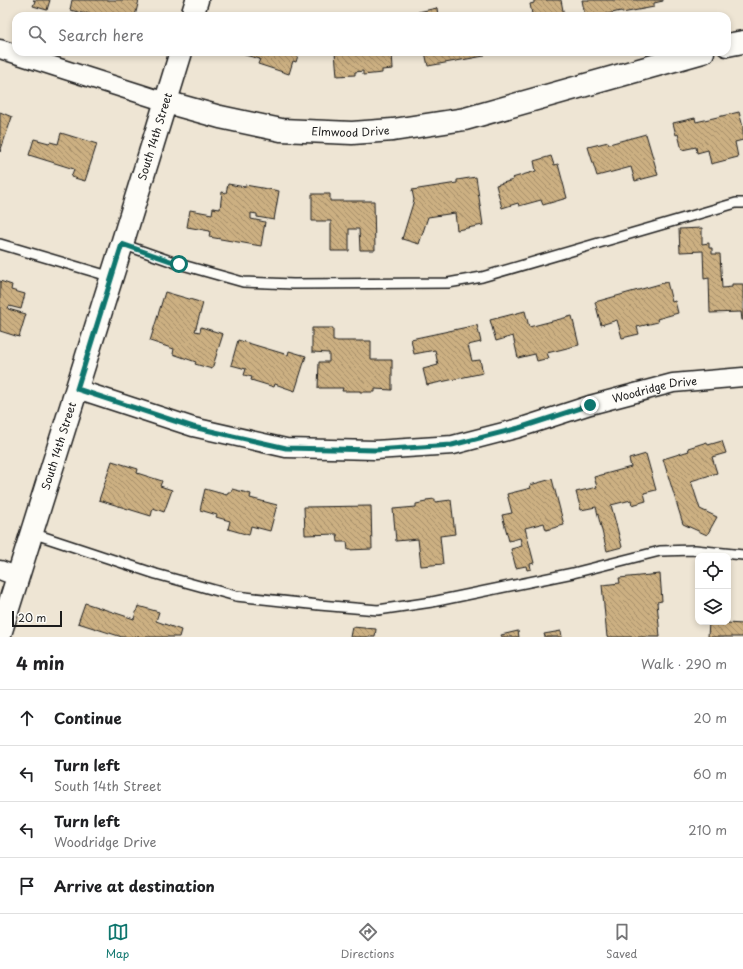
<!DOCTYPE html>
<meta charset="utf-8">
<style>
:root{--surface:#fff;--page:#f6f6f6;--text:#202124;--muted:#757577;--line:#e0e0e0;--accent:#0f766e}
body{margin:0;font-family:"Playpen Sans",sans-serif;background:var(--page);color:var(--text)}
.controls{position:absolute;right:12px;bottom:12px;display:grid;overflow:hidden;border-radius:8px;box-shadow:0 2px 6px #0003}
.controls button{width:36px;height:36px;display:grid;place-items:center;padding:0;border:0;border-bottom:1px solid var(--line);background:var(--surface);color:var(--text);font:20px sans-serif}
.scale{position:absolute;left:12px;bottom:10px;width:50px;box-sizing:border-box;padding-left:4px;border:2px solid #1c1c1c;border-top:0;font-size:11px;line-height:14px;white-space:nowrap;color:#1c1c1c;-webkit-text-stroke:3px #fdfcf7;paint-order:stroke}
.stop{position:absolute;width:12px;height:12px;margin:-9px;border:3px solid #0f766e;border-radius:50%;background:#fff}
.stop.end{background:#0f766e;border-color:#fff;box-shadow:0 1px 4px #0008}
.list{margin:0;padding:0;list-style:none}
h2{display:flex;justify-content:space-between;align-items:center;height:52px;margin:0;padding:0 16px;font-size:17px}
h2 small{font-size:13px;font-weight:400;color:var(--muted)}
.list li{display:grid;grid-template-columns:26px 1fr auto;gap:12px;align-items:center;box-sizing:border-box;height:56px;padding:0 16px;border-top:1px solid var(--line)}
.list b{display:block;font-size:15px;white-space:nowrap}
.list p{margin:0;font-size:13px;white-space:nowrap;color:var(--muted)}
.list em{font-size:13px;font-style:normal;color:var(--muted)}
.icon{flex:none;width:22px;height:22px;fill:none;stroke:currentColor;stroke-width:2;stroke-linecap:round;stroke-linejoin:round}
.map{position:relative;flex:none;width:743px;height:637px;overflow:hidden}
.search{position:absolute;background:var(--surface);box-shadow:0 2px 6px #0003;left:12px;right:12px;top:12px;height:44px;display:flex;align-items:center;gap:10px;box-sizing:border-box;padding:0 14px;border-radius:12px;color:var(--muted);font-size:15px}
.sheet{height:276px;background:var(--surface)}
nav{display:flex;justify-content:space-around;align-items:center;box-sizing:border-box;height:56px;border-top:1px solid var(--line);background:var(--surface);font-size:11px;color:var(--muted)}
nav a{display:grid;justify-items:center;gap:2px}
nav .on{color:var(--accent)}
.map>svg:first-child{display:block}
.building{fill:url(#building-back-hatch);stroke:#1c1c1c}
.lines{fill:none;stroke-linecap:round;stroke-linejoin:round}
.service-casing{stroke:#1c1c1c;stroke-width:12}
.minor-casing{stroke:#1c1c1c;stroke-width:21}
.tertiary-casing{stroke:#1c1c1c;stroke-width:25}
.secondary-casing{stroke:#1c1c1c;stroke-width:25}
.service{stroke:#fdfcf7;stroke-width:9}
.minor{stroke:#fdfcf7;stroke-width:18}
.tertiary{stroke:#fdfcf7;stroke-width:22}
.secondary{stroke:#fdfcf7;stroke-width:22}
.route{stroke:#0f766e;stroke-width:5}
.labels{text-anchor:middle;stroke-width:3;stroke-linejoin:round;paint-order:stroke}
.street-label{font-size:11px;fill:#1c1c1c;stroke:#fdfcf7}
</style>
<div class="map">
<svg width="743" height="637" viewBox="0 0 743 637">
<defs>
<pattern id="building-back-hatch" width="6" height="6" patternUnits="userSpaceOnUse"><rect width="6" height="6" fill="#ccb082"/><path d="M-1 5l2 2M0 0l6 6M5-1l2 2" fill="none" stroke="#a58e6a"/></pattern>
</defs>
<rect width="100%" height="100%" fill="#eee5d4"/>
<filter id="ink" filterUnits="userSpaceOnUse"><feTurbulence type="fractalNoise" baseFrequency=".025" numOctaves="2"/><feDisplacementMap in="SourceGraphic" scale="8" xChannelSelector="R" yChannelSelector="G"/><feConvolveMatrix kernelMatrix="1 2 1 2 8 2 1 2 1" color-interpolation-filters="sRGB"/></filter>
<g filter="url(#ink)">
<g class="building">
<path d="M33,0H50L47,10L33,6L35,1Z"/>
<path d="M72,0H139L135,16H96L86,13V14L70,10Z"/>
<path d="M534,0H561L564,16H522L532,14L530,4L534,3Z"/>
<path d="M582,0H663V1L654,3V7L622,13L621,11L598,16H585Z"/>
<path d="M437,8L438,16H419L418,12Z"/>
<path d="M246,52H299L296,62L293,61L289,74L258,64L260,59L245,55Z"/>
<path d="M335,52H392L393,69L382,70V73L363,75V71L355,72V75L337,76Z"/>
<path d="M425,52H484V56L428,66Z"/>
<path d="M0,112L12,117L0,152Z"/>
<path d="M739,112L743,127V140L735,142L738,157L711,164L708,150L697,153L696,147L682,150L678,134L676,135L673,123L695,118L696,122Z"/>
<path d="M61,133L97,144L85,181L71,177L74,169L29,155L34,139L49,143L50,142L58,144Z"/>
<path d="M646,134L658,175L635,181L631,167L597,176L588,147L608,142L609,144Z"/>
<path d="M551,156L554,165L558,164L567,198L543,205L541,200L519,206L518,203L502,208L496,185L513,180L512,178L536,171L534,161Z"/>
<path d="M476,177L483,225L457,230L455,213L428,217L419,244L402,239L414,200L412,190L457,183V180Z"/>
<path d="M228,184L245,187V185L279,191L274,220L257,217V214L251,213V219L265,222L261,246L209,237L210,231L187,227L190,210L212,214L213,208L220,209L222,192L226,193Z"/>
<path d="M312,194H330V201H374L375,250H360L359,229H349V251H331V221H312Z"/>
<path d="M702,228V244L709,243V248H712V254H720L722,288L732,287V284H743V320H742L741,312L710,313L709,278L704,279L703,251L680,252L679,229Z"/>
<path d="M0,281L12,285L11,290L25,294L21,309L9,306L8,309L26,314L19,337L0,331Z"/>
<path d="M667,282L672,302L675,301L678,313L657,319L658,322L637,327L639,334L622,338L617,320L601,325L595,302Z"/>
<path d="M165,292L203,303L195,331L200,332L201,327L223,334L212,369L195,364L196,362L173,354L174,349L150,341Z"/>
<path d="M525,311L529,327L572,316L579,345L547,353L549,358L537,361L535,354L518,358L513,336L496,341L490,320Z"/>
<path d="M477,325L481,342L468,345L472,361L480,360L483,373L427,385L423,369L438,365L435,350L414,354L411,339Z"/>
<path d="M312,328H333V341H371V360H392V390L375,389V392H360V391H342L343,388H318L319,362H329V353L312,352Z"/>
<path d="M238,340L288,355L289,351L306,356L295,391L275,384L274,387L251,380L252,377L244,375L246,369L231,365Z"/>
<path d="M722,441L726,453L712,457L717,473L691,481L700,509L717,517L707,535L683,524L663,459L689,451L688,448L707,442L708,445Z"/>
<path d="M646,454L656,490L644,493L646,501L632,505L631,500L611,505L622,547L607,551L596,507L581,510L576,492L597,487L594,477L631,467L629,459Z"/>
<path d="M112,461L138,469L137,473L162,481L160,486L172,490L164,512L153,508L151,516L99,500Z"/>
<path d="M552,479L564,525L546,530L544,523L525,528L534,563L530,564L531,569L527,570L526,566L516,568L511,549L522,546L520,538L509,541L502,515L512,513L507,494L531,488L530,485Z"/>
<path d="M205,489L227,495L228,492H231L232,489L251,494L250,498L277,505L270,531L251,526L249,535L228,529L230,521L216,517L217,515L200,510Z"/>
<path d="M435,499V502L451,500L455,534L440,536L443,564L421,566L418,539L396,541L393,509L416,507V504L426,502V500Z"/>
<path d="M371,506L372,549L348,550L347,542H338L337,534L305,535L304,507Z"/>
<path d="M660,574L662,601L657,602L660,637H607L602,585L620,583L619,578Z"/>
<path d="M85,603L134,619L138,606L159,612L156,621L181,630L179,637H122L78,623Z"/>
<path d="M709,622L743,624V637H708Z"/>
<path d="M352,627L376,629L375,637H350Z"/>
<path d="M518,631L519,637H502L501,635Z"/>
<path d="M561,631L562,637H545L544,634Z"/>
</g>
<g class="lines">
<defs>
<g id="service">
<path d="M0,244L112,277"/>
<path d="M122,244L179,264L243,282L293,284L448,283L482,277L736,203H743"/>
<path d="M32,533L156,574L236,596L319,605L378,610L432,602L573,573L660,551L695,550L743,555"/>
</g>
<g id="minor">
<path d="M0,49L166,102"/>
<path id="s1" d="M77,389L193,427L286,448L375,450L453,445L519,428L590,405L673,383L743,377"/>
<path d="M0,570L18,577"/>
</g>
<g id="tertiary">
<path d="M727,45L743,42"/>
<path id="s2" d="M166,102L220,117L281,130L352,133L393,130L465,119L703,52"/>
</g>
<g id="secondary">
<path d="M192,16L197,0"/>
<path id="s3" d="M0,634L122,244L181,52"/>
</g>
</defs>
<use href="#service" class="service-casing"/>
<use href="#minor" class="minor-casing"/>
<use href="#tertiary" class="tertiary-casing"/>
<use href="#secondary" class="secondary-casing"/>
<use href="#service" class="service"/>
<use href="#minor" class="minor"/>
<use href="#tertiary" class="tertiary"/>
<use href="#secondary" class="secondary"/>
</g>
</g>
<g class="lines" filter="url(#ink)">
<path class="route" d="M179,264L122,244L77,389L193,427L286,448L375,450L452,445L519,428L590,405"/>
</g>
<g class="labels">
<g class="street-label">
<text dy="4" stroke="none"><textPath href="#s2" startOffset="188">Elmwood Drive</textPath></text>
<text dy="4" stroke="none"><textPath href="#s3" startOffset="521">South 14th Street</textPath></text>
<text dy="4" stroke="none"><textPath href="#s1" startOffset="594">Woodridge Drive</textPath></text>
<text dy="4" stroke="none"><textPath href="#s3" startOffset="197">South 14th Street</textPath></text>
</g>
</g>
</svg>
<div class="controls">
<button><svg class="icon" aria-label="locate" viewBox="0 0 24 24"><circle cx="12" cy="12" r="6"/><path d="M12 2v4M12 18v4M2 12h4M18 12h4"/></svg></button>
<button><svg class="icon" aria-label="layers" viewBox="0 0 24 24"><path d="M12 4l9 5-9 5-9-5zM3 14l9 5 9-5"/></svg></button>
</div>
<div class="scale">20 m</div>
<div class="stop" style="left:179px;top:264px"></div>
<div class="stop end" style="left:590px;top:405px"></div>
<div class="search"><svg class="icon" aria-label="search" viewBox="0 0 24 24"><circle cx="10" cy="10" r="6"/><path d="M15 15l6 6"/></svg>Search here</div>
</div>
<section class="sheet">
<h2>4 min<small>Walk · 290 m</small></h2>
<ul class="list">
<li><svg class="icon" aria-label="ahead" viewBox="0 0 24 24"><path d="M12 20V5M6 11l6-6 6 6"/></svg><div><b>Continue</b></div><em>20 m</em></li>
<li><svg class="icon" aria-label="left" viewBox="0 0 24 24"><path d="M17 20v-9H6M10 6l-5 5 5 5"/></svg><div><b>Turn left</b><p>South 14th Street</p></div><em>60 m</em></li>
<li><svg class="icon" aria-label="left" viewBox="0 0 24 24"><path d="M17 20v-9H6M10 6l-5 5 5 5"/></svg><div><b>Turn left</b><p>Woodridge Drive</p></div><em>210 m</em></li>
<li><svg class="icon" aria-label="arrive" viewBox="0 0 24 24"><path d="M6 21V4h12l-3 4 3 4H6"/></svg><div><b>Arrive at destination</b></div></li>
</ul>
</section>
<nav>
<a class="on"><svg class="icon" aria-label="map" viewBox="0 0 24 24"><path d="M3 6l6-2 6 2 6-2v14l-6 2-6-2-6 2zM9 4v14M15 6v14"/></svg>Map</a>
<a><svg class="icon" aria-label="directions" viewBox="0 0 24 24"><path d="M12 3l9 9-9 9-9-9zM9 14v-3h6M13 9l2 2-2 2"/></svg>Directions</a>
<a><svg class="icon" aria-label="saved" viewBox="0 0 24 24"><path d="M7 4h10v16l-5-4-5 4z"/></svg>Saved</a>
</nav>
